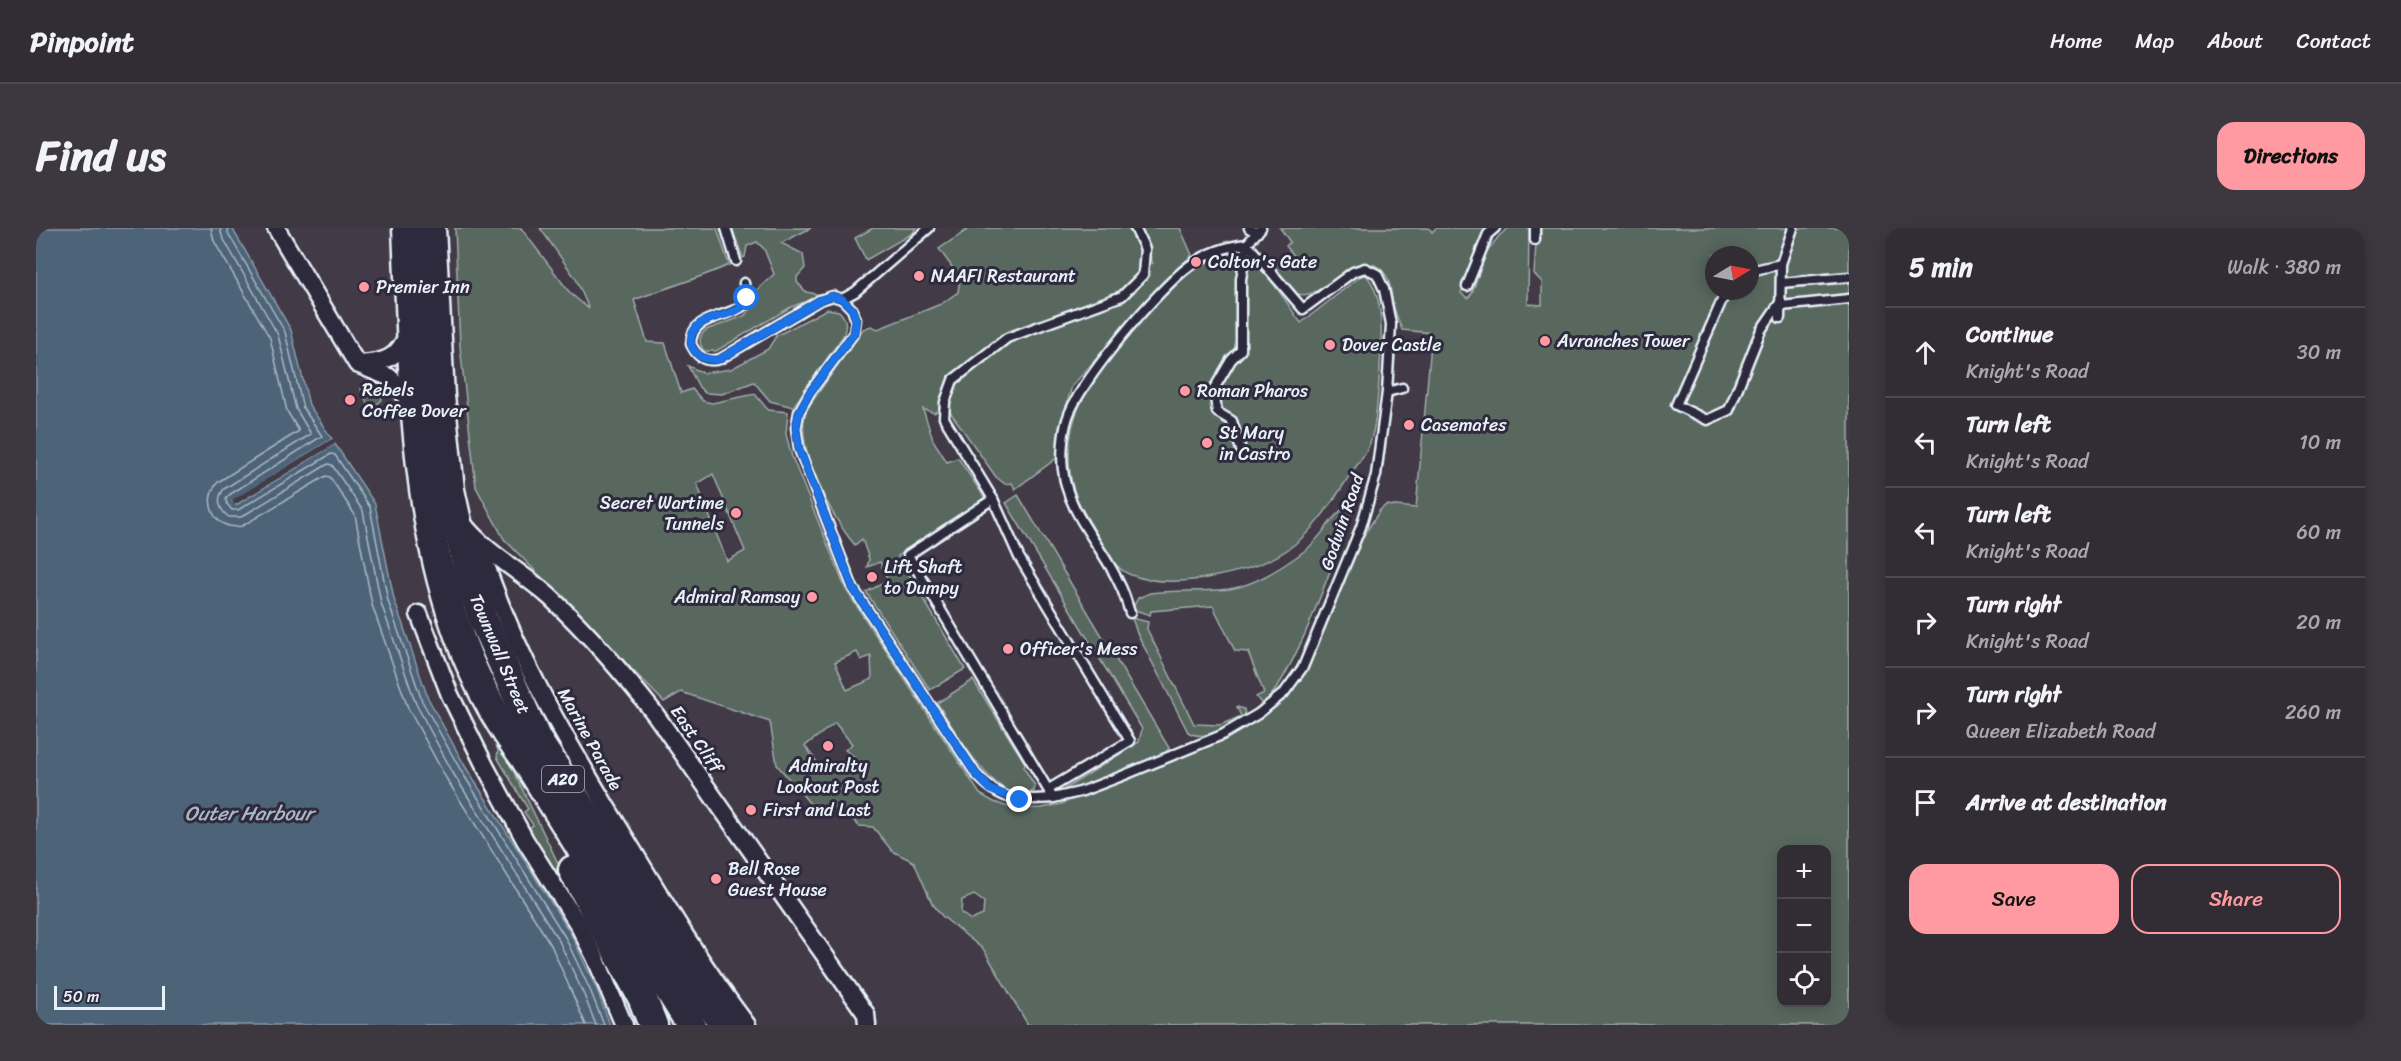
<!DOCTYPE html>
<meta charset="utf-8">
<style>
:root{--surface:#322c34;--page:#3d3840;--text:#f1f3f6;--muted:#a8a7ac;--line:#4d484f;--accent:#ff9aa2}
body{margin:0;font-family:Sriracha,sans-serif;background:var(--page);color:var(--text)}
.controls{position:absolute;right:18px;bottom:18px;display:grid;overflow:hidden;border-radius:12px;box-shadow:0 3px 15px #0003}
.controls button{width:54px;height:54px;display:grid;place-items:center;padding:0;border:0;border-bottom:2px solid var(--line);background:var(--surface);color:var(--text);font:30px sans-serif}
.compass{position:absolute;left:1669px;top:18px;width:54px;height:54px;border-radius:50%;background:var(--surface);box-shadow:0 3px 15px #0003;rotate:80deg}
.scale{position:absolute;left:18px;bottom:15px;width:111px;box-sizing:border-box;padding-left:6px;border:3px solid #e8f1f8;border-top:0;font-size:16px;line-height:21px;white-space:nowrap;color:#e8f1f8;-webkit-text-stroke:4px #2f2a3d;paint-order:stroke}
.stop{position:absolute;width:18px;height:18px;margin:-14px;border:4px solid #1a73e8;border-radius:50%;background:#fff}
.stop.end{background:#1a73e8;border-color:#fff;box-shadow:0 2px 6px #0008}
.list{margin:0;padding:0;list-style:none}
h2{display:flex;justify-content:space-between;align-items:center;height:78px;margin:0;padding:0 24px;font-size:26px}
h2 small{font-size:20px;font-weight:400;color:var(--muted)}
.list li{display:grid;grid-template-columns:39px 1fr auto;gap:18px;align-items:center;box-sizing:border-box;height:90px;padding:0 24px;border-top:2px solid var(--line)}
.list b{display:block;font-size:22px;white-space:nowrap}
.list p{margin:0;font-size:20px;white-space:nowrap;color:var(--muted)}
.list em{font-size:20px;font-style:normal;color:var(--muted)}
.actions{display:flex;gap:12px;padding:18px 24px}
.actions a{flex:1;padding:14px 0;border:2px solid var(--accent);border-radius:18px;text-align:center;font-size:21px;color:var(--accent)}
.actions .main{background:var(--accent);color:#111}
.icon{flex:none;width:33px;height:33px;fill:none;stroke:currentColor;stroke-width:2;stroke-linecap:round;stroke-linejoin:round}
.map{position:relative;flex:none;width:1813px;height:797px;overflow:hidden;border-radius:18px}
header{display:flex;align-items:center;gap:36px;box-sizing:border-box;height:84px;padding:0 30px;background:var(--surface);border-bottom:2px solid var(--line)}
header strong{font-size:28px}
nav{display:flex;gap:33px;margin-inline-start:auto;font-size:21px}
.intro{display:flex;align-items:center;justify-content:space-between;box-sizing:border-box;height:144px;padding:0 36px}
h1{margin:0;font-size:42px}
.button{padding:15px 27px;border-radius:18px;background:var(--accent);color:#111;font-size:21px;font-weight:700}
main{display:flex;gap:36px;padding:0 36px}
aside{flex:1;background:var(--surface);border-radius:18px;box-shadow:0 3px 15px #0003}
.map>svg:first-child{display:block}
.green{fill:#58685f;stroke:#a0acac;stroke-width:1.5;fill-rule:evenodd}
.water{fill:#4d6377;stroke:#8b9cab;stroke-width:1.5}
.pier{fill:#423a46}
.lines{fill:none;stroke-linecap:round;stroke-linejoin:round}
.shore{stroke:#aab8c4;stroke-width:1.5}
.lane-casing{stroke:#e8f1f8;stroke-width:13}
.street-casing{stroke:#e8f1f8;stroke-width:21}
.highway-casing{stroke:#e8f1f8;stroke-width:33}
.lane{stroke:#2f2a3d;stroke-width:8}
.street{stroke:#2f2a3d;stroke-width:16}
.highway{stroke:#2f2a3d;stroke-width:28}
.route{stroke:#1a73e8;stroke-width:8}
.poi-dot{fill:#ff9aa2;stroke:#2f2a3d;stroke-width:2}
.labels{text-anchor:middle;stroke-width:6;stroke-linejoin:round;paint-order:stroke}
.shield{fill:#2f2a3d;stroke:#b0b5c0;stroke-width:1.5}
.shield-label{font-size:16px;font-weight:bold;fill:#e8f1f8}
.poi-label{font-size:18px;fill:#e8f1f8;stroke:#2f2a3d;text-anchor:start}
.street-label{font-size:18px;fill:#e8f1f8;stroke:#2f2a3d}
.water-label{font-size:20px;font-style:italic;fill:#aab8c4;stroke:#2f2a3d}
</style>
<header>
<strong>Pinpoint</strong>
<nav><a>Home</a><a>Map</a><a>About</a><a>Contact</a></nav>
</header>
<div class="intro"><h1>Find us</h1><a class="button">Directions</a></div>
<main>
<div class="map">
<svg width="1813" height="797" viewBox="0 0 1813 797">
<rect width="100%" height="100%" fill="#423a46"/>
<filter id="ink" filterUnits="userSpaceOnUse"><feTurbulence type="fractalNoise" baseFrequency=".0167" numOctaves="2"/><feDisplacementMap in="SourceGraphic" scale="12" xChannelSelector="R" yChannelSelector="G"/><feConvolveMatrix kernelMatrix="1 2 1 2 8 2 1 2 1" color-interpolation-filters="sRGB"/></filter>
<g filter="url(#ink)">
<g class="green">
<path d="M419,0H485L534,65L553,81L540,51L504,0H681L693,37C662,51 629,60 598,72L611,114L629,115L645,165L656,161L667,173L676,175L719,166L732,182L752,184L750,206L756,229L810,362L944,566L958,574L978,581L1006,580L1025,576L1192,510L1221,493L1247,472L1266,450L1297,380L1319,321L1344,282L1350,277L1380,280L1396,105L1366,102C1363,93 1359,85 1357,76C1355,67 1355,57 1351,49C1326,6 1284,82 1258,64C1248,57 1239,41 1232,32L1237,27L1246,38L1258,28L1250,18L1254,14L1244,0H1393L1396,4L1400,0H1450L1425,65L1432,70L1436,65L1451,23L1464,7L1473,0H1493L1492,76L1506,77V54L1498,46L1501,0H1813V797H992L948,722L906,688L896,675L878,634L856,623L837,599L823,598L808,583L798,579L788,582L776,578L741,537L734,494L645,464L628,474L468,311L440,259L424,118ZM1678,27H1714V63H1678ZM677,246L709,323L691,333L661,256ZM821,424L825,432L835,428L836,451L811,462L799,434ZM799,495L816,516L809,522L819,529L809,542L796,533L786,541L769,518ZM1746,622H1790V774H1746ZM938,667L948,674L947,687L935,692L925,685L926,672Z"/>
<path d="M696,0H775L745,15L767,26L769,40L761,49V54L770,64L781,66L779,70L755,79L680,123H668C662,114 663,108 670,102L708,88L716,80L719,64L738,46L728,21L721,14L711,18L709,29L707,30Z"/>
<path d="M837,0H880L877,5L830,32L819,10Z"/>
<path d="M934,0H1092L1117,36L1105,0H1144L1156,27L1122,61L1036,158L1025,196L1022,229L979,261L976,255L969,256L960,249L910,178L898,185L887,181L897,212L911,234L922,230L951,273L862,328L929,441L894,462L830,364L852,353L844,334L831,339L833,331L826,311L819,317C796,291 756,216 771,181L827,101L835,98L842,101L905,76L922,64L924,50L903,21Z"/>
<path d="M1193,26C1227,29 1247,71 1265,95L1325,48L1330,47C1351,70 1345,124 1343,153C1341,173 1341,195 1334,215C1330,227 1319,239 1312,250C1272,312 1251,335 1176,349C1150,354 1120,356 1095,347C1077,340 1069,322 1061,307C1054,295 1047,283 1041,271C1026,234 1033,191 1053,158C1060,146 1070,136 1078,126C1108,89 1145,38 1193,26Z"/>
<path d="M791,81L803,83C811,91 811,98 807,108L757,179L734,173L718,154L686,166L669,165L663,159L652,138L668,145L695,141L732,121L740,108Z"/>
<path d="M328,158L348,160L349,163L345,166L346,172L334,182L325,161Z"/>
<path d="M982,267L1133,520L1130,525L1051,557L1024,564L1103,514L1106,501L970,275Z"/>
<path d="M1316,275L1318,277L1312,294C1298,332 1256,456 1226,476L1220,469L1228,465L1212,424L1199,423L1177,378L1115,383L1114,387L1096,381L1102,370L1114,365C1140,362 1167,364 1193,361C1219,357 1250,337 1271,321C1287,308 1297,284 1316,275Z"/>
<path d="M1096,390L1112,394L1111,401L1158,496L1184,497L1205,488L1201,479L1208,481L1209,487C1194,497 1169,515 1152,504L1101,405Z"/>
<path d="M937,452L989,535L988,540L999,558L998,563C961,583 918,500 901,475Z"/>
<path d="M458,509H461L537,666L532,670L489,603L497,597L488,584L492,581L461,529L462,523Z"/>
</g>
<path class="water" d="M0,0H196L255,102L273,177L296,211L196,273L200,277L299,216L339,276L358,371L392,470L429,538L535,706L561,762L574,797H0Z"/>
<path class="pier" d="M296,211L297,214L200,273L297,214L299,216L198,277L196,272Z"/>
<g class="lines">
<g class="shore">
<path d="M175,0L178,13L234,110L251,183L263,203L182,254C164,274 180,304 206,298L290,248L294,249L319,287L336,377L372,480L410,550L515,717L550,797"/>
<path d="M184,0L186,8L242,107L260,181L275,206L188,261C180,271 183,282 193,289H205L292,236L296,237L327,283L345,375L380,476L417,545L523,713L548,767L560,797"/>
<path d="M192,0V5L249,104L267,180L286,208L193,267L190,271L191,276L196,282H202L295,226L299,227L334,279L352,373L386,473L424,541L529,709L555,764L568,797"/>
</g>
<defs>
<g id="lane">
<path d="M690,0L700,33"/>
<path d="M1213,0L1221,5"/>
<path d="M1499,0V12"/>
<path d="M1714,43L1745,36"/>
<path d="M708,55L711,71L708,77C690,91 655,86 655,116C661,129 670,135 684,131L784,72L797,68L806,71L819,64L893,0"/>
<path d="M1745,55L1813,49"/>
<path d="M1431,58L1452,6L1459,0"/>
<path d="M1690,63L1640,177L1671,192L1693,182L1725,102L1745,73"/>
<path d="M806,71L816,81L820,92L818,105L774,164L763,184L760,200L763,221L817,360L940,546C967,575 980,572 1017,570"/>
<path d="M1745,78L1813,71"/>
<path d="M1744,90L1745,36L1757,0"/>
<path d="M1351,164L1366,160"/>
<path d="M957,271L872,327L1017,570L1044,564L1086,548L1186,507L1222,486L1248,465L1267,439L1325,299L1340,247L1351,164L1355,96L1348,61L1341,46L1329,40L1317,44L1267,81L1211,16L1225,0"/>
<path d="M1094,385C1091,375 1088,364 1083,355C1065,316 1032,286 1027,242C1025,228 1027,205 1031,192C1040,157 1125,57 1156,36C1172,25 1192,18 1211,16L1205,51V122L1195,132L1178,161L1181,184L1196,193L1207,228"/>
<path d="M1013,561L1094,513L983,329L957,271L908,190L909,174L917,152L971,110L1086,68L1107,47L1109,21L1099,0"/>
</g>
<g id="street">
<path d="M240,0L321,136L353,149L362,157L376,178"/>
<path d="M322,136C348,135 362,131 372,105"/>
<path d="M425,293C448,325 487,344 515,370C553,406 587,445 619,486L830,786L831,797"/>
<path d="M442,312C472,414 527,508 582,598C623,666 663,734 711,797"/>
<path d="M383,386L414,467L449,538L489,612L542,696L559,729L588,797"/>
</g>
<g id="highway">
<path d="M371,0C379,178 375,380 488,529L655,797"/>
<path d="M395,0L404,168L414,262L434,353L447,392L501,512L688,797"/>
<path d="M537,642L606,769L617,797"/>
</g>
</defs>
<use href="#lane" class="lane-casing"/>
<use href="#street" class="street-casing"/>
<use href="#highway" class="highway-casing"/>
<use href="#lane" class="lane"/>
<use href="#street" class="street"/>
<use href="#highway" class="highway"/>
</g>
</g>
<g class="lines" filter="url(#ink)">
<path class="route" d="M711,70C705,91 671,84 659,101C646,119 666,136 684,131L784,72L796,68L806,71L816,81L820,92L818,105L774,164L763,184L760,200L763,221L817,360L940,546L955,562L984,572"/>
</g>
<g class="poi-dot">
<circle cx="1160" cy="34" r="6"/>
<circle cx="883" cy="48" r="6"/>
<circle cx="328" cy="59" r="6"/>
<circle cx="1509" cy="113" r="6"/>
<circle cx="1294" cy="117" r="6"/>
<circle cx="1149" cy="163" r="6"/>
<circle cx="314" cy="172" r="6"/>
<circle cx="1373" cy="197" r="6"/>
<circle cx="1171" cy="215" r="6"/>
<circle cx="700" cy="285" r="6"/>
<circle cx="836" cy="349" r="6"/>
<circle cx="776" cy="369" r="6"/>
<circle cx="972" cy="421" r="6"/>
<circle cx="792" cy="518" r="6"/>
<circle cx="715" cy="582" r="6"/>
<circle cx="680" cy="651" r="6"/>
</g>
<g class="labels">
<rect class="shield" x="506" y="538" width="42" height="26" rx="4.5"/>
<g class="shield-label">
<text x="527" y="557">A20</text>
</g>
<g class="poi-label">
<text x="1172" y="40">Colton's Gate</text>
<text x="895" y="54">NAAFI Restaurant</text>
<text x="340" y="65">Premier Inn</text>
<text x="1521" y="119">Avranches Tower</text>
<text x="1306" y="123">Dover Castle</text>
<text x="326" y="168">Rebels<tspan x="326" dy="21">Coffee Dover</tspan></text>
<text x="1161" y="169">Roman Pharos</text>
<text x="1385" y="203">Casemates</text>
<text x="1183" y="211">St Mary<tspan x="1183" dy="21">in Castro</tspan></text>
<text x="688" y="281" text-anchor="end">Secret Wartime<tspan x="688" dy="21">Tunnels</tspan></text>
<text x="848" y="345">Lift Shaft<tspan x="848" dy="21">to Dumpy</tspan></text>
<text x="764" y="375" text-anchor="end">Admiral Ramsay</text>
<text x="984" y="427">Officer's Mess</text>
<text x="792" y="544" text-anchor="middle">Admiralty<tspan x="792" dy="21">Lookout Post</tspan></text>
<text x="727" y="588">First and Last</text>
<text x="692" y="647">Bell Rose<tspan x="692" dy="21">Guest House</tspan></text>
</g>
<g class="street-label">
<text transform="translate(1306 294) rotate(-71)" y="6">Godwin Road</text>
<text transform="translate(464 426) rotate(67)" y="6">Townwall Street</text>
<text transform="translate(554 511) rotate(61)" y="6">Marine Parade</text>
<text transform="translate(661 511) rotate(55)" y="6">East Cliff</text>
</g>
<g class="water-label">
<text x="213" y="592">Outer Harbour</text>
</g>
</g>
</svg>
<div class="controls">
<button>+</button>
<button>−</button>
<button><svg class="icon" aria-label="locate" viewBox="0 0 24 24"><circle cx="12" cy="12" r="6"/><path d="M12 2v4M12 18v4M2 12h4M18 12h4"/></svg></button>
</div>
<svg class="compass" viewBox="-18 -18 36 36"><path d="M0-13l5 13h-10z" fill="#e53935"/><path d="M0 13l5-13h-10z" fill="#a8a7ac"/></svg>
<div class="scale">50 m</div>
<div class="stop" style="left:711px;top:70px"></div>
<div class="stop end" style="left:984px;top:572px"></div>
</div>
<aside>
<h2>5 min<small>Walk · 380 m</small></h2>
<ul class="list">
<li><svg class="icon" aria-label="ahead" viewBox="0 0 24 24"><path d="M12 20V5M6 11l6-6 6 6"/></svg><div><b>Continue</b><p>Knight's Road</p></div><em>30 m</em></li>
<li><svg class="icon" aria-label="left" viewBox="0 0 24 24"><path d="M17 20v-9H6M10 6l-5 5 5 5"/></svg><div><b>Turn left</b><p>Knight's Road</p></div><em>10 m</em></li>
<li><svg class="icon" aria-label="left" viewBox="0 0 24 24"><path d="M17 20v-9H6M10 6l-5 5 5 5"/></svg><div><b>Turn left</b><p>Knight's Road</p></div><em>60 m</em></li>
<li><svg class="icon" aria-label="right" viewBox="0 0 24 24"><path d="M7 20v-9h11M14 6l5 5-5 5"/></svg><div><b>Turn right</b><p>Knight's Road</p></div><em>20 m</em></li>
<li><svg class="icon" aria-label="right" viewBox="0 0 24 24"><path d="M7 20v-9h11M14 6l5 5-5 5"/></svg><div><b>Turn right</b><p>Queen Elizabeth Road</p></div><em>260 m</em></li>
<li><svg class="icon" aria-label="arrive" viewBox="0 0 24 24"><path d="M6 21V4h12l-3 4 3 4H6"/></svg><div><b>Arrive at destination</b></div></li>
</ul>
<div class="actions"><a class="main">Save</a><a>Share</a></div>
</aside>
</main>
